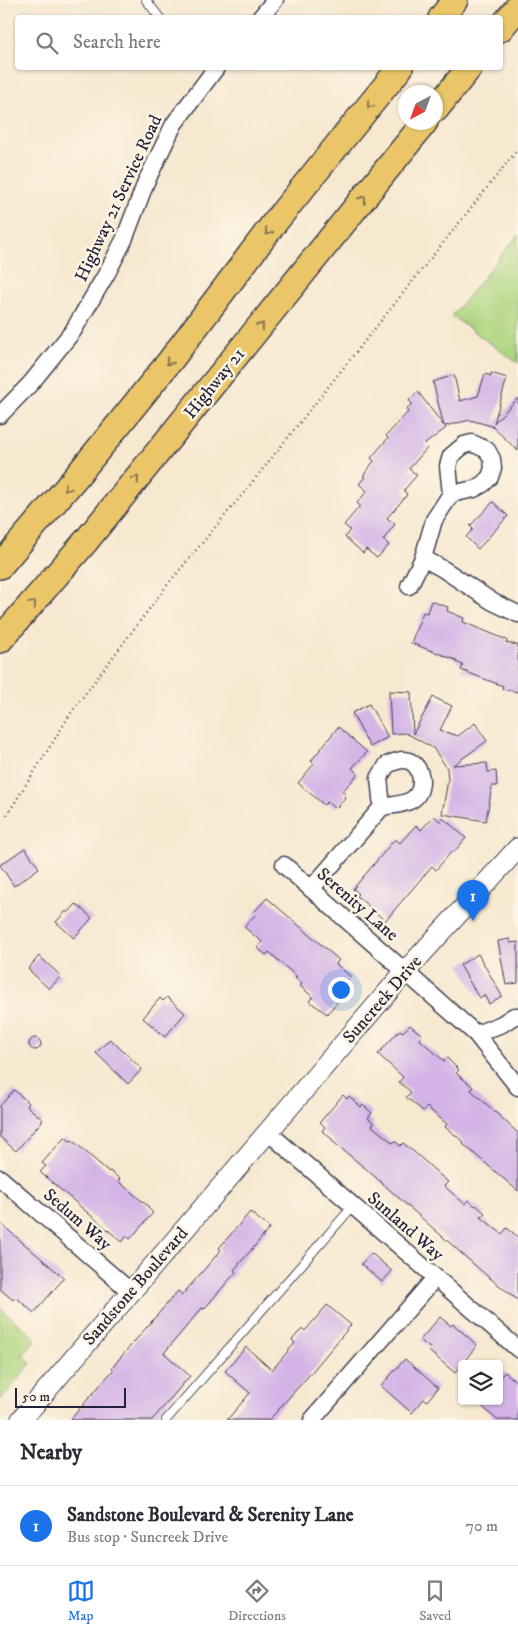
<!DOCTYPE html>
<meta charset="utf-8">
<style>
:root{--surface:#fff;--page:#f7f7f7;--text:#2b2b33;--muted:#7c7c81;--line:#e1e1e2;--accent:#1a73e8}
body{margin:0;font-family:"IM FELL DW Pica",serif;background:var(--page);color:var(--text)}
.controls{position:absolute;right:15px;bottom:15px;display:grid;overflow:hidden;border-radius:5px;box-shadow:0 1px 4px #0004}
.controls button{width:45px;height:45px;display:grid;place-items:center;padding:0;border:0;border-bottom:1px solid var(--line);background:var(--surface);color:var(--text);font:25px sans-serif}
.compass{position:absolute;left:398px;top:85px;width:45px;height:45px;border-radius:50%;background:var(--surface);box-shadow:0 1px 4px #0004;rotate:221deg}
.scale{position:absolute;left:15px;bottom:12px;width:111px;box-sizing:border-box;padding-left:5px;border:2px solid #22223b;border-top:0;font-size:14px;line-height:18px;white-space:nowrap;color:#22223b;-webkit-text-stroke:4px #fcf5e5;paint-order:stroke}
.you{position:absolute;left:340px;top:989px;width:18px;height:18px;margin:-12px;border:4px solid #fff;border-radius:50%;background:#1a73e8;box-shadow:0 0 0 8px #1a73e833}
.badge{display:grid;place-items:center;width:32px;height:32px;border-radius:50%;background:var(--accent);color:#fff;font-size:16px;font-weight:700}
.pin{position:absolute;translate:-50% -41px;filter:drop-shadow(0 1px 2px #0008)}
.pin::after{content:'';position:absolute;top:26px;width:18px;height:15px;background:inherit;clip-path:polygon(0 0,100% 0,50% 100%)}
.list{margin:0;padding:0;list-style:none}
h2{display:flex;justify-content:space-between;align-items:center;height:65px;margin:0;padding:0 20px;font-size:21px}
h2 small{font-size:16px;font-weight:400;color:var(--muted)}
.list li{display:grid;grid-template-columns:32px 1fr auto;gap:15px;align-items:center;box-sizing:border-box;height:80px;padding:0 20px;border-top:1px solid var(--line)}
.list b{display:block;font-size:19px;white-space:nowrap}
.list p{margin:0;font-size:16px;white-space:nowrap;color:var(--muted)}
.list em{font-size:16px;font-style:normal;color:var(--muted)}
.icon{flex:none;width:28px;height:28px;fill:none;stroke:currentColor;stroke-width:2;stroke-linecap:round;stroke-linejoin:round}
.map{position:relative;flex:none;width:518px;height:1420px;overflow:hidden}
.search{position:absolute;background:var(--surface);box-shadow:0 1px 4px #0004;left:15px;right:15px;top:15px;height:55px;display:flex;align-items:center;gap:12px;box-sizing:border-box;padding:0 18px;border-radius:5px;color:var(--muted);font-size:19px}
.sheet{height:145px;background:var(--surface)}
nav{display:flex;justify-content:space-around;align-items:center;box-sizing:border-box;height:70px;border-top:1px solid var(--line);background:var(--surface);font-size:14px;color:var(--muted)}
nav a{display:grid;justify-items:center;gap:2px}
nav .on{color:var(--accent)}
.map>svg:first-child{display:block}
.green{fill:#aed57f;stroke:#687c5d}
.building{fill:#d4b4e7}
.lines{fill:none;stroke-linecap:round;stroke-linejoin:round}
.service-casing{stroke:#424051;stroke-width:10}
.minor-casing{stroke:#424051;stroke-width:19}
.tertiary-casing{stroke:#424051;stroke-width:22}
.primary-casing{stroke:#424051;stroke-width:28}
.path{stroke:#424051;stroke-width:2.5;stroke-dasharray:1 4;stroke-linecap:butt}
.service{stroke:#fff;stroke-width:8}
.minor{stroke:#fff;stroke-width:16}
.tertiary{stroke:#fff;stroke-width:20}
.primary{stroke:#eac669;stroke-width:25}
.oneway{stroke:#867452}
.labels{text-anchor:middle;stroke-width:5;stroke-linejoin:round;paint-order:stroke}
.street-label{font-size:18px;fill:#22223b;stroke:#fcf5e5}
</style>
<div class="map">
<svg width="518" height="1420" viewBox="0 0 518 1420">
<rect width="100%" height="100%" fill="#fcf5e5"/>
<filter id="ink" filterUnits="userSpaceOnUse"><feTurbulence type="fractalNoise" baseFrequency=".02" numOctaves="2"/><feDisplacementMap in="SourceGraphic" scale="10" xChannelSelector="R" yChannelSelector="G"/><feConvolveMatrix kernelMatrix="1 2 1 2 8 2 1 2 1" color-interpolation-filters="sRGB"/></filter>
<filter id="wash" filterUnits="userSpaceOnUse"><feTurbulence type="fractalNoise" baseFrequency=".0096" numOctaves="4" result="noise"/><feDisplacementMap in="SourceGraphic" scale="20" xChannelSelector="R" yChannelSelector="G"/><feGaussianBlur stdDeviation="1.12" result="paint"/><feColorMatrix in="noise" values="0 0 0 0 0 0 0 0 0 0 0 0 0 0 0 0 0 1.4 0 .05"/><feComposite in="paint" operator="in"/></filter>
<g filter="url(#wash)">
<rect width="100%" height="100%" fill="#f7e8d0"/>
<g class="green">
<path d="M518,235V363L452,316Z"/>
<path d="M0,1308L36,1339L23,1355L31,1363L0,1401Z"/>
</g>
<g id="blocks">
<g class="building">
<path d="M491,373L507,378L494,423L518,398V451L492,426L470,420L445,426L446,428L425,444L428,447L409,469L417,475L404,490L407,495L387,518L395,524L383,540L389,545L377,558L366,549L363,553L345,537L350,530L344,525L360,506L357,503L367,491L359,484L365,477L363,476L374,461L371,458L388,438L386,436L408,412L406,409L412,404L409,400L418,392L444,426L433,382L454,375L460,401L478,396L485,374L491,376Z"/>
<path d="M493,502L508,516L478,549L466,537L473,529L470,526Z"/>
<path d="M431,601L448,607L447,611L464,618L463,622L507,640L506,643L518,645V692L502,689L503,686L461,670L463,665L456,662V660L411,643L423,612L427,613Z"/>
<path d="M389,691L411,692L413,734L433,697L452,706L440,730L458,736L475,723L487,741L453,765L487,763L488,772L496,771L497,786H492L486,821L442,814L448,780L447,768L433,748L406,733L391,734Z"/>
<path d="M369,704L388,737L370,747L352,713Z"/>
<path d="M338,727L367,752L352,768L358,774L342,792L346,795L344,797L345,798L337,807L336,806L334,808L327,802L324,805L298,783L314,764L311,761Z"/>
<path d="M434,816L441,822L442,817L466,838L454,852L452,851L436,870L432,866L385,921L357,896L359,894L353,889L395,839L400,843L416,825L421,830Z"/>
<path d="M25,848L39,868L14,886L0,865Z"/>
<path d="M267,898L339,960L336,964L351,977L342,986L347,991L327,1014L309,1001L313,997L300,986L302,984L295,978L297,977L269,952L266,955L257,948L262,942L244,927L256,914L254,912Z"/>
<path d="M76,904L92,918L74,938L56,922L66,911L68,913Z"/>
<path d="M510,939V943L518,942V983L506,985L498,941Z"/>
<path d="M478,954L502,996L489,1004L484,995L479,998L460,965Z"/>
<path d="M39,956L61,976L49,989L28,969Z"/>
<path d="M167,997L185,1013L165,1037L143,1018L160,998L163,1001Z"/>
<path d="M410,1025L422,1035L419,1039L444,1061L447,1058L459,1070L456,1073L473,1087L471,1090L518,1133V1191L463,1144L464,1142L445,1127L447,1124L427,1107L423,1111L406,1097L411,1092L399,1082L403,1077L378,1054L400,1030L403,1032Z"/>
<circle cx="35" cy="1044" r="6"/>
<path d="M110,1039L142,1069L128,1084L96,1053Z"/>
<path d="M14,1090L29,1103L27,1106L43,1120L16,1151L0,1137V1106Z"/>
<path d="M343,1095L347,1099L349,1096L361,1107L363,1105L372,1113L368,1118L374,1123L372,1126L393,1143L395,1141L400,1146L403,1143L413,1151L448,1182L444,1186L465,1204L468,1200L475,1206L476,1205L485,1213L481,1217L502,1234L507,1228L518,1237V1300L486,1275L365,1168L332,1141L333,1140L322,1131L325,1127L320,1122Z"/>
<path d="M65,1137L70,1141L72,1140L109,1172L110,1171L120,1179L118,1181L149,1207L148,1208L153,1213L130,1239L127,1236L122,1242L40,1172L46,1166L42,1163Z"/>
<path d="M250,1212L270,1228L234,1270L236,1272L204,1309L202,1308L164,1353L190,1376L152,1420H70L114,1369L112,1368L120,1358L178,1291L182,1295L221,1250L219,1248Z"/>
<path d="M0,1223L64,1278L34,1313L16,1297L13,1300L0,1289Z"/>
<path d="M371,1253L392,1271L382,1282L361,1264Z"/>
<path d="M327,1305L351,1325L311,1373L269,1420H227L250,1393L225,1371L246,1347L272,1370L295,1343L292,1340L300,1331L303,1329L305,1331Z"/>
<path d="M440,1317L451,1326L453,1324L477,1345L455,1373L429,1351L431,1349L420,1340Z"/>
<path d="M405,1359L438,1388L427,1401L424,1399L412,1413L381,1386Z"/>
<path d="M505,1372L518,1383V1420H497L476,1401H499V1378Z"/>
</g>
</g>
</g>
<g filter="url(#ink)">
<use href="#blocks" fill-opacity="0" stroke="#424051" stroke-width="1"/>
<g class="lines">
<defs>
<g id="service">
<path d="M146,0L160,18"/>
<path d="M166,1420L353,1206"/>
</g>
<g id="minor">
<path d="M260,18L275,0"/>
<path d="M0,415L31,383L73,331L107,273L124,240L146,182L174,124L216,68"/>
<path d="M451,494L474,489L483,484L490,477L493,468L492,459L487,450L472,443L464,445L451,456L448,466L451,494L434,520L423,558L443,569L493,602L518,614"/>
<path d="M409,586L423,558"/>
<path d="M284,865L476,1034L518,1087"/>
<path d="M311,889L382,807C391,805 405,805 413,799C427,789 422,760 403,760C398,760 392,763 387,765L379,778L382,807"/>
<path d="M476,1034L502,1024L514,1016H518"/>
<path d="M268,1132L518,1349"/>
<path d="M0,1178L130,1291"/>
<path d="M312,1420L435,1278"/>
</g>
<path id="tertiary" d="M21,1420L405,972L518,848"/>
<g id="primary">
<path d="M441,18L455,0"/>
<path d="M500,29L518,7"/>
<path d="M436,109L469,68"/>
<path d="M0,566L76,477L170,361L275,222L400,68"/>
<path d="M0,640L86,541L425,122"/>
</g>
</defs>
<use href="#service" class="service-casing"/>
<use href="#minor" class="minor-casing"/>
<use href="#tertiary" class="tertiary-casing"/>
<use href="#primary" class="primary-casing"/>
<path class="path" d="M7,815L73,710L168,584L242,495L518,149"/>
<use href="#service" class="service"/>
<use href="#minor" class="minor"/>
<use href="#tertiary" class="tertiary"/>
<use href="#primary" class="primary"/>
</g>
<defs><path id="oneway-chevron" d="M-2-3.5L2.5 0L-2 3.5" fill="none" stroke-width="1.6" stroke-linecap="round" stroke-linejoin="round" transform="scale(1.25)"/></defs>
<g class="oneway">
<use href="#oneway-chevron" transform="translate(370 105) rotate(129)"/>
<use href="#oneway-chevron" transform="translate(363 199) rotate(-51)"/>
<use href="#oneway-chevron" transform="translate(268 232) rotate(127)"/>
<use href="#oneway-chevron" transform="translate(261 326) rotate(-51)"/>
<use href="#oneway-chevron" transform="translate(169 362) rotate(128)"/>
<use href="#oneway-chevron" transform="translate(136 479) rotate(-51)"/>
<use href="#oneway-chevron" transform="translate(67 488) rotate(130)"/>
<use href="#oneway-chevron" transform="translate(33 604) rotate(-50)"/>
</g>
</g>
<g class="labels">
<g class="street-label">
<text transform="translate(118 198) rotate(-65)" y="6">Highway 21 Service Road</text>
<text transform="translate(214 383) rotate(-51)" y="6">Highway 21</text>
<text transform="translate(358 904) rotate(41)" y="6">Serenity Lane</text>
<text transform="translate(382 999) rotate(-49)" y="6">Suncreek Drive</text>
<text transform="translate(78 1219) rotate(41)" y="6">Sedum Way</text>
<text transform="translate(406 1226) rotate(41)" y="6">Sunland Way</text>
<text transform="translate(135 1286) rotate(-49)" y="6">Sandstone Boulevard</text>
</g>
</g>
</svg>
<div class="controls">
<button><svg class="icon" aria-label="layers" viewBox="0 0 24 24"><path d="M12 4l9 5-9 5-9-5zM3 14l9 5 9-5"/></svg></button>
</div>
<svg class="compass" viewBox="-18 -18 36 36"><path d="M0-13l5 13h-10z" fill="#e53935"/><path d="M0 13l5-13h-10z" fill="#7c7c81"/></svg>
<div class="scale">50 m</div>
<div class="you"></div>
<div class="pin badge" style="left:473px;top:921px">1</div>
<div class="search"><svg class="icon" aria-label="search" viewBox="0 0 24 24"><circle cx="10" cy="10" r="6"/><path d="M15 15l6 6"/></svg>Search here</div>
</div>
<section class="sheet">
<h2>Nearby<small></small></h2>
<ul class="list">
<li><span class="badge">1</span><div><b>Sandstone Boulevard &amp; Serenity Lane</b><p>Bus stop · Suncreek Drive</p></div><em>70 m</em></li>
</ul>
</section>
<nav>
<a class="on"><svg class="icon" aria-label="map" viewBox="0 0 24 24"><path d="M3 6l6-2 6 2 6-2v14l-6 2-6-2-6 2zM9 4v14M15 6v14"/></svg>Map</a>
<a><svg class="icon" aria-label="directions" viewBox="0 0 24 24"><path d="M12 3l9 9-9 9-9-9zM9 14v-3h6M13 9l2 2-2 2"/></svg>Directions</a>
<a><svg class="icon" aria-label="saved" viewBox="0 0 24 24"><path d="M7 4h10v16l-5-4-5 4z"/></svg>Saved</a>
</nav>
